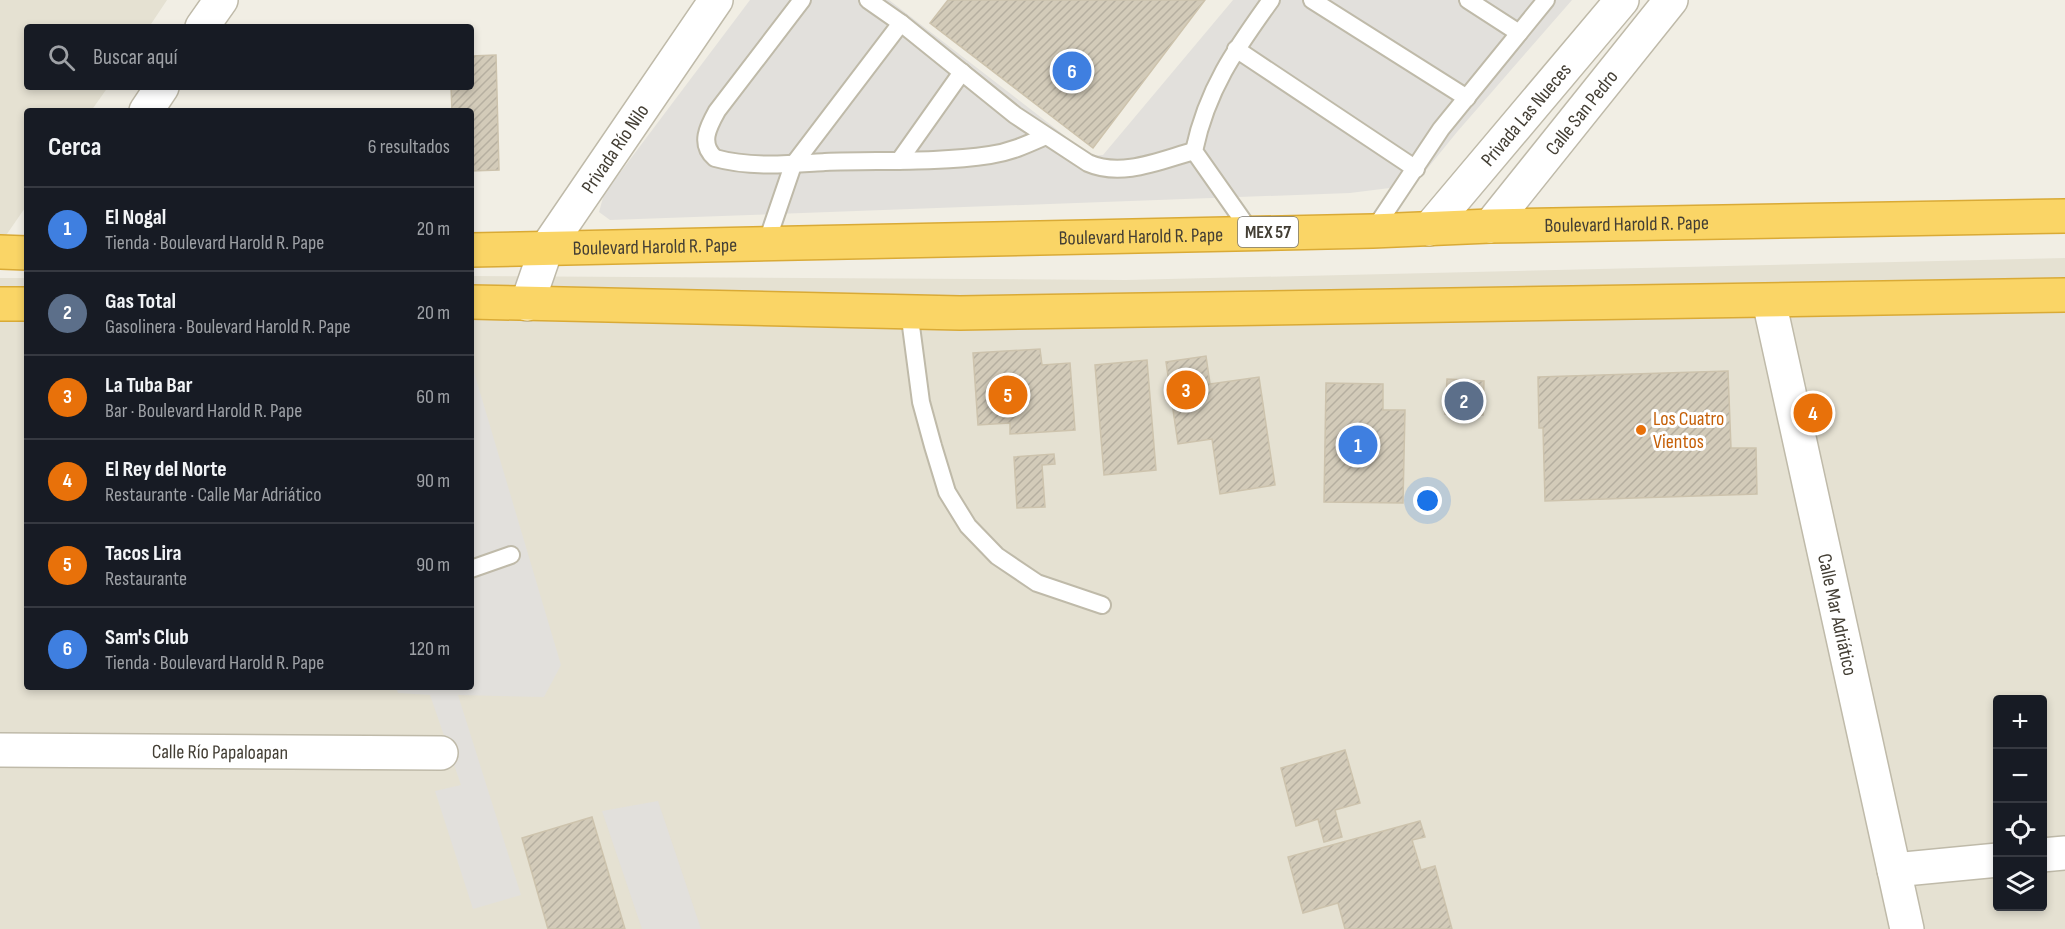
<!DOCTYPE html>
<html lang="es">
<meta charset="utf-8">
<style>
:root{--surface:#171b24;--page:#20242c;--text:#f1f3f6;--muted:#9ea1a6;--line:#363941;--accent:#f54a17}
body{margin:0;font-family:"Sofia Sans Condensed",sans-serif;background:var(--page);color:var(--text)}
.controls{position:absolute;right:18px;bottom:18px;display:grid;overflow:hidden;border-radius:6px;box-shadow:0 3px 9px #0003}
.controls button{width:54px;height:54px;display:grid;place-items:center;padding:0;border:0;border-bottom:2px solid var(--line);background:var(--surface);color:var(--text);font:30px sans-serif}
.you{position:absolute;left:1428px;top:501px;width:21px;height:21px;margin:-15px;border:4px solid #fff;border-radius:50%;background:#1a73e8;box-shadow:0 0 0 9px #1a73e833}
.badge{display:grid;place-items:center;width:39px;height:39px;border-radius:50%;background:var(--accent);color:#fff;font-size:20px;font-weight:700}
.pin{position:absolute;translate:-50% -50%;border:3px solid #fff;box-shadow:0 2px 6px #0006}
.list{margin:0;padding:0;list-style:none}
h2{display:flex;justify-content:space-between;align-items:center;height:78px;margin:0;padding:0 24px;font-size:26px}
h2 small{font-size:20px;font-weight:400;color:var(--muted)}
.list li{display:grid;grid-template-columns:39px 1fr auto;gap:18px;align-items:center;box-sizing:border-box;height:84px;padding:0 24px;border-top:2px solid var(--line)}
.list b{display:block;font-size:22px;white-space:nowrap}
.list p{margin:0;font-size:20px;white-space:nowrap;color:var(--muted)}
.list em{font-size:20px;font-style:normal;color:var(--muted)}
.icon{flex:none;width:33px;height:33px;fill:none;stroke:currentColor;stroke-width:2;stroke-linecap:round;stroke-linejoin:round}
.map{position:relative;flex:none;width:2065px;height:929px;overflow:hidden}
.search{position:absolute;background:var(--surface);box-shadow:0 3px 9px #0003;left:24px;top:24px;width:450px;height:66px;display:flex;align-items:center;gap:15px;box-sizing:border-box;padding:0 21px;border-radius:6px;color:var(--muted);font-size:22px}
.panel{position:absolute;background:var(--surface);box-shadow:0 3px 9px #0003;left:24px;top:108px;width:450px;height:582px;border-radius:6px}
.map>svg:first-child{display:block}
.residential{fill:#e5e1d2;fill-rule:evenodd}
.parking{fill:#e2e0dc}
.building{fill:url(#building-hatch);stroke:#cdc3ad;stroke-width:1.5}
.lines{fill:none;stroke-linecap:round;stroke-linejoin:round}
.lane-casing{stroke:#bfbaa9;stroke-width:20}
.street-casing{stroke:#bfbaa9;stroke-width:36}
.highway-casing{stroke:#d9aa36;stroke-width:36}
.lane{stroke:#fff;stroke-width:16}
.street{stroke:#fff;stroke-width:33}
.highway{stroke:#fad566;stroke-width:33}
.food-dot{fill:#e8710a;stroke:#fff;stroke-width:2}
.labels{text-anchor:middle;stroke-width:6;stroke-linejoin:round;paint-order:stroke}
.shield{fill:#fff;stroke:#7b7871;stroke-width:1.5}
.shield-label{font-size:18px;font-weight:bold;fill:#433e34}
.street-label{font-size:20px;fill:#433e34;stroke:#fff}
.food-label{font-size:20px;fill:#c56008;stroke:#fff;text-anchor:start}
</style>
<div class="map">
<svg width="2065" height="929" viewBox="0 0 2065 929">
<defs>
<pattern id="building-hatch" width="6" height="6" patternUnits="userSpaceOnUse" patternTransform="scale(1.5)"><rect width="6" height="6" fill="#d3cbb9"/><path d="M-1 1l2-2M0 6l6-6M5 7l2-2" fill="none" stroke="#b6afa0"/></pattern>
</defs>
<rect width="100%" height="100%" fill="#f1eee4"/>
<g class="residential">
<path d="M0,0H167L149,27H27V87H108L91,111H27V205L0,244Z"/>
<path d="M2065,258V929H0V278H27V687H471V276L1126,280ZM1998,700H2042V906H1998Z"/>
</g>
<g class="parking">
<path d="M750,0H889L1091,156L1103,155L1233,0H1572L1457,132L1414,185L1350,193L610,220L599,212L604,194Z"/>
<path d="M471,362L561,665L544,697L458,695L521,895L473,909L435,791L461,785L430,695L398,693L396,687H471Z"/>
<path d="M658,801L701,929H642L602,811Z"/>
</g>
<g class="building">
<path d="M948,0H1205L1093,148L930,23Z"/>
<path d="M496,55L499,170L471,171V111H452L451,87H471V56Z"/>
<path d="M1040,349L1042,365L1070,363L1075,430L1010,434V423L978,425L973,353Z"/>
<path d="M1206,356L1210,384L1259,377L1275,485L1220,494L1212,439L1178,444L1166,362Z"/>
<path d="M1147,360L1156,470L1104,475L1095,365Z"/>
<path d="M1728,371L1731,448H1756L1757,494L1545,501L1543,428H1539L1538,377Z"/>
<path d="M1447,379L1484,381L1483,415L1445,414Z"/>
<path d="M1326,383L1383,384V410H1405L1403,503L1324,502Z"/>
<path d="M1054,454L1055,464L1042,465L1045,507L1017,508L1014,457Z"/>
<path d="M1345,750L1360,803L1335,810L1342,837L1324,842L1318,819L1296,826L1281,768Z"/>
<path d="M592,817L625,929H548L522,838Z"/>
<path d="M1420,821L1425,837L1412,840L1421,870L1435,866L1452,929H1345L1338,903L1303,913L1288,857Z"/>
</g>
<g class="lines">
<defs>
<g id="lane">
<path d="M802,0L717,111C708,127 699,144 715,158C750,168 790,164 825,162C880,160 936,163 990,155C1011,152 1028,144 1046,136"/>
<path d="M868,0L901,23L1015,115L1088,163C1122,178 1161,160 1194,151"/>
<path d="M1312,0L1467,98"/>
<path d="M1468,0L1519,33"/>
<path d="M1236,49L1416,169"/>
<path d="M899,161L962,72"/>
<path d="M1373,231L1441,129L1546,0"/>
<path d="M1251,232L1194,151C1207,89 1235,50 1271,0"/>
<path d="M766,244L793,165L901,23"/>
<path d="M909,311L921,402L933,446L947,492L968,526L997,556L1037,583L1102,605"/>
<path d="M471,569L511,555"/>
</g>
<g id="street">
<path d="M202,27L221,0"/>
<path d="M146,111L162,87"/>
<path id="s1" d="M1490,226L1671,0"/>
<path id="s2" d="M1429,229L1622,0"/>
<path id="s3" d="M1769,301L1907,929"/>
<path id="s4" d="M527,304L546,249L716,0"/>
<path id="s5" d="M0,750L441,753"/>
<path d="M2042,855L2065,853"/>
<path d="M1894,870L1998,860"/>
</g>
<g id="highway">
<path id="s6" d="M471,250L1373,231L1490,226L2065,216"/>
<path d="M0,252L27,253"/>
<path d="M471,302L960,313L2065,295"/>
<path d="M0,304H27"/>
</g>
</defs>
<use href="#lane" class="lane-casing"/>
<use href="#street" class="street-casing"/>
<use href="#highway" class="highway-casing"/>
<use href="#lane" class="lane"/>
<use href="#street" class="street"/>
<use href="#highway" class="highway"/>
</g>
<circle class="food-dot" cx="1641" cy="430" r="6"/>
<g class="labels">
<rect class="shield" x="1238" y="217" width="60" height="30" rx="4.5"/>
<g class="shield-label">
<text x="1268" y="238">MEX 57</text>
</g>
<g class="street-label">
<text dy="7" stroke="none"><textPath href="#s1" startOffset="146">Calle San Pedro</textPath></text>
<text dy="7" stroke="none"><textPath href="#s2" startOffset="150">Privada Las Nueces</textPath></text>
<text dy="7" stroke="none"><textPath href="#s4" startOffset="180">Privada Río Nilo</textPath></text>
<text dy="7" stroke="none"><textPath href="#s6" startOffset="1156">Boulevard Harold R. Pape</textPath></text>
<text dy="7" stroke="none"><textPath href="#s6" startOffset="670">Boulevard Harold R. Pape</textPath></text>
<text dy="7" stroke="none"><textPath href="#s6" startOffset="184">Boulevard Harold R. Pape</textPath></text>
<text dy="7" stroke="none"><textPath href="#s3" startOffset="321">Calle Mar Adriático</textPath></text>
<text dy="7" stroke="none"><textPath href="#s5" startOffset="220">Calle Río Papaloapan</textPath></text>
</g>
<g class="food-label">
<text x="1653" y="425">Los Cuatro<tspan x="1653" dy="23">Vientos</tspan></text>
</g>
</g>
</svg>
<div class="controls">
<button>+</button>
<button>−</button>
<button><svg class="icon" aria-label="locate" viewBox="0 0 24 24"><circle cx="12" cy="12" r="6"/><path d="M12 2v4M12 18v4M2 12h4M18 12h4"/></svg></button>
<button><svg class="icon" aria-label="layers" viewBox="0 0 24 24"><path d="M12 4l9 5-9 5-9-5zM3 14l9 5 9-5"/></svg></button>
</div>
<div class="you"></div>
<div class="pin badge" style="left:1358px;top:445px;background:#3f7fe0">1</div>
<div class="pin badge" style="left:1464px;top:401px;background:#5c6f8a">2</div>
<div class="pin badge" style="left:1186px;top:390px;background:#e8710a">3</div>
<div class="pin badge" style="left:1813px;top:413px;background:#e8710a">4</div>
<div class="pin badge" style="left:1008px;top:395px;background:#e8710a">5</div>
<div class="pin badge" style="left:1072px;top:71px;background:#3f7fe0">6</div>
<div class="search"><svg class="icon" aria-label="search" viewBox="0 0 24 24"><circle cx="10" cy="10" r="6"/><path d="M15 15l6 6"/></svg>Buscar aquí</div>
<section class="panel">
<h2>Cerca<small>6 resultados</small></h2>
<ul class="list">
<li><span class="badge" style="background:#3f7fe0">1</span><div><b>El Nogal</b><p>Tienda · Boulevard Harold R. Pape</p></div><em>20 m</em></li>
<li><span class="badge" style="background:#5c6f8a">2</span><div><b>Gas Total</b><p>Gasolinera · Boulevard Harold R. Pape</p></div><em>20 m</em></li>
<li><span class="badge" style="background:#e8710a">3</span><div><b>La Tuba Bar</b><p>Bar · Boulevard Harold R. Pape</p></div><em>60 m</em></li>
<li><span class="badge" style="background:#e8710a">4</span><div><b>El Rey del Norte</b><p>Restaurante · Calle Mar Adriático</p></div><em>90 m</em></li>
<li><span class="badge" style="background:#e8710a">5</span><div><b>Tacos Lira</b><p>Restaurante</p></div><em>90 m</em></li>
<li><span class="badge" style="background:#3f7fe0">6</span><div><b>Sam's Club</b><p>Tienda · Boulevard Harold R. Pape</p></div><em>120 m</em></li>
</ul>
</section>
</div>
